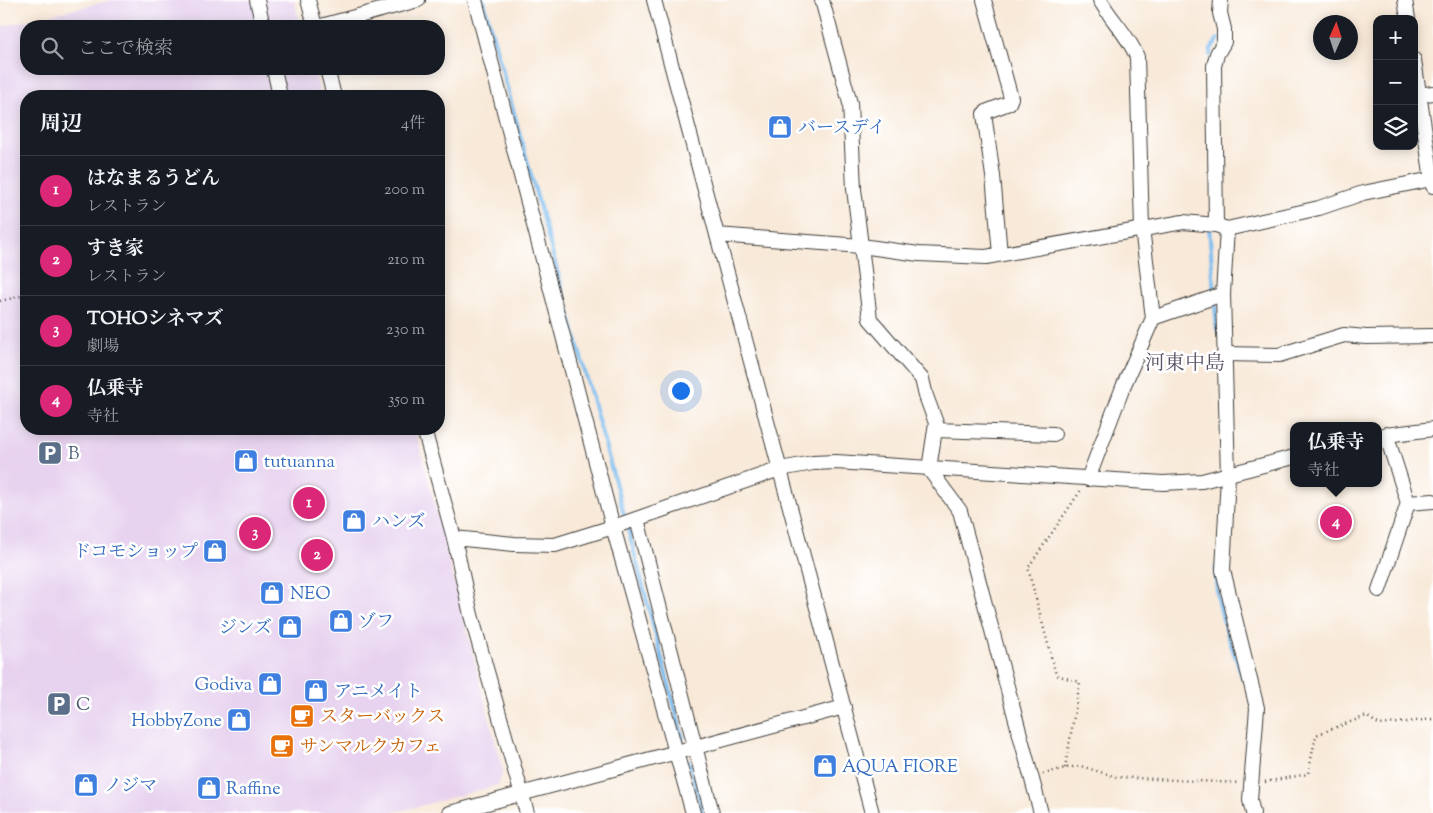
<!DOCTYPE html>
<html lang="ja">
<meta charset="utf-8">
<style>
:root{--surface:#171b24;--page:#242831;--text:#f1f3f6;--muted:#9ea1a6;--line:#363941;--accent:#db2777}
body{margin:0;font-family:"Sorts Mill Goudy","Noto Serif JP",serif;background:var(--page);color:var(--text)}
.controls{position:absolute;right:15px;top:15px;display:grid;overflow:hidden;border-radius:10px;box-shadow:0 2px 12px #0003}
.controls button{width:45px;height:45px;display:grid;place-items:center;padding:0;border:0;border-bottom:1px solid var(--line);background:var(--surface);color:var(--text);font:25px sans-serif}
.compass{position:absolute;left:1313px;top:15px;width:45px;height:45px;border-radius:50%;background:var(--surface);box-shadow:0 2px 12px #0003;rotate:3deg}
.you{position:absolute;left:680px;top:390px;width:18px;height:18px;margin:-12px;border:4px solid #fff;border-radius:50%;background:#1a73e8;box-shadow:0 0 0 8px #1a73e833}
.badge{display:grid;place-items:center;width:32px;height:32px;border-radius:50%;background:var(--accent);color:#fff;font-size:16px;font-weight:700}
.pin{position:absolute;translate:-50% -50%;border:2px solid #fff;box-shadow:0 1px 5px #0006}
.popup{position:absolute;left:1290px;top:422px;width:92px;height:65px;box-sizing:border-box;display:grid;place-content:center;border-radius:10px;background:var(--surface);filter:drop-shadow(0 1px 4px #0005);font-size:16px;white-space:nowrap;color:var(--muted)}
.popup b{font-size:19px;color:var(--text)}
.popup::after{content:'';position:absolute;left:50%;top:100%;margin-left:-10px;border:10px solid transparent;border-top-color:var(--surface)}
.list{margin:0;padding:0;list-style:none}
h2{display:flex;justify-content:space-between;align-items:center;height:65px;margin:0;padding:0 20px;font-size:21px}
h2 small{font-size:16px;font-weight:400;color:var(--muted)}
.list li{display:grid;grid-template-columns:32px 1fr auto;gap:15px;align-items:center;box-sizing:border-box;height:70px;padding:0 20px;border-top:1px solid var(--line)}
.list b{display:block;font-size:19px;white-space:nowrap}
.list p{margin:0;font-size:16px;white-space:nowrap;color:var(--muted)}
.list em{font-size:16px;font-style:normal;color:var(--muted)}
.icon{flex:none;width:28px;height:28px;fill:none;stroke:currentColor;stroke-width:2;stroke-linecap:round;stroke-linejoin:round}
.map{position:relative;flex:none;width:1433px;height:813px;overflow:hidden}
.search{position:absolute;background:var(--surface);box-shadow:0 2px 12px #0003;left:20px;top:20px;width:425px;height:55px;display:flex;align-items:center;gap:12px;box-sizing:border-box;padding:0 18px;border-radius:20px;color:var(--muted);font-size:19px}
.panel{position:absolute;background:var(--surface);box-shadow:0 2px 12px #0003;left:20px;top:90px;width:425px;height:345px;border-radius:20px}
.map>svg:first-child{display:block}
.built{fill:#e7d2ef}
.lines{fill:none;stroke-linecap:round;stroke-linejoin:round}
.stream{stroke:#7bbef0;stroke-width:4}
.minor-casing{stroke:#3d3b38;stroke-width:16}
.path{stroke:#3d3b38;stroke-width:2.5;stroke-dasharray:1 4;stroke-linecap:butt}
.minor{stroke:#fff;stroke-width:14}
.labels{text-anchor:middle;stroke-width:5;stroke-linejoin:round;paint-order:stroke}
.shop-label{font-size:18px;fill:#366cbe;stroke:#fff;text-anchor:start}
.service-label{font-size:18px;fill:#4e5e75;stroke:#fff;text-anchor:start}
.food-label{font-size:18px;fill:#c56008;stroke:#fff;text-anchor:start}
.quarter-label{font-size:20px;fill:#5a5163;stroke:#fff}
</style>
<div class="map">
<svg width="1433" height="813" viewBox="0 0 1433 813">
<rect width="100%" height="100%" fill="#fff"/>
<filter id="ink" filterUnits="userSpaceOnUse"><feTurbulence type="fractalNoise" baseFrequency=".02" numOctaves="2"/><feDisplacementMap in="SourceGraphic" scale="10" xChannelSelector="R" yChannelSelector="G"/><feConvolveMatrix kernelMatrix="1 2 1 2 8 2 1 2 1" color-interpolation-filters="sRGB"/></filter>
<filter id="wash" filterUnits="userSpaceOnUse"><feTurbulence type="fractalNoise" baseFrequency=".0096" numOctaves="4" result="noise"/><feDisplacementMap in="SourceGraphic" scale="20" xChannelSelector="R" yChannelSelector="G"/><feGaussianBlur stdDeviation="1.12" result="paint"/><feColorMatrix in="noise" values="0 0 0 0 0 0 0 0 0 0 0 0 0 0 0 0 0 1.4 0 .05"/><feComposite in="paint" operator="in"/></filter>
<g filter="url(#wash)">
<rect width="100%" height="100%" fill="#f8e9d8"/>
<path class="built" d="M112,0H294L301,26H26V69H313L321,96H26V429H415L503,771L498,785L424,805L390,813H0V27Z"/>
<g class="lines">
<g class="stream">
<path d="M483,0L625,518"/>
<path d="M1210,55L1211,49L1218,39"/>
<path d="M1209,227L1217,329"/>
<path d="M627,525L683,739"/>
<path d="M1216,567C1214,605 1231,643 1243,679"/>
<path d="M689,761L703,813"/>
</g>
</g>
</g>
<g filter="url(#ink)">
<g class="lines">
<defs>
<g id="minor">
<path d="M257,0L263,26"/>
<path d="M308,0L315,26"/>
<path d="M475,0L613,527L693,813"/>
<path d="M654,0L872,813"/>
<path d="M822,0L850,103L854,189L870,319L922,379L926,396L936,423L929,469L960,511L1041,813"/>
<path d="M984,0L1011,98L1009,103L988,111L984,114L993,176L1000,254"/>
<path d="M1405,0L1408,19"/>
<path d="M321,26L418,0"/>
<path d="M1414,60L1433,186"/>
<path d="M274,69L280,96"/>
<path d="M327,69L334,96"/>
<path d="M1419,95L1433,93"/>
<path d="M1216,225L1214,66L1217,54L1224,42V29L1220,13L1221,0"/>
<path d="M1227,229L1223,294L1228,476L1223,570L1257,708L1250,800L1253,813"/>
<path d="M717,235L861,246L919,254L986,257L1183,222L1216,225L1227,229L1319,208L1363,193L1432,179"/>
<path d="M1153,318L1223,294"/>
<path d="M1224,354L1279,355L1344,335L1366,337L1433,336"/>
<path d="M424,429L454,538L471,615L527,813"/>
<path d="M935,430L1054,434"/>
<path d="M1378,436L1433,429"/>
<path d="M1088,479L1123,387L1153,318L1142,228L1137,57C1129,36 1111,20 1100,0"/>
<path d="M1408,503L1433,501"/>
<path d="M637,519L712,813"/>
<path d="M454,538L514,544L555,545L613,527L780,469L813,463L836,462L1163,483L1202,481L1294,457"/>
<path d="M1379,590L1408,503L1386,434"/>
<path d="M450,813L844,707"/>
</g>
</defs>
<use href="#minor" class="minor-casing"/>
<g class="path">
<path d="M0,301L26,295"/>
<path d="M1065,768L1080,682L1056,675L1028,568L1081,490"/>
<path d="M1043,774L1065,768L1081,766L1116,777L1239,783"/>
<path d="M1265,782L1308,774L1316,735L1366,716L1380,725L1433,719"/>
</g>
<use href="#minor" class="minor"/>
</g>
</g>
<defs>
<symbol id="shop-square" viewBox="-11 -11 22 22"><rect x="-9" y="-9" width="18" height="18" rx="4" fill="#3f7fe0" stroke="#fff"/><path d="M-5-2.5h2.3a2.7 3.5 0 0 1 5.4 0H5L5.5 6h-11ZM-1.5-2.5h3a1.5 2.3 0 0 0-3 0Z" fill="#fff"/></symbol>
<symbol id="parking-square" viewBox="-11 -11 22 22"><rect x="-9" y="-9" width="18" height="18" rx="4" fill="#5c6f8a" stroke="#fff"/><path d="M-3.5-5.5H1a3.5 3.5 0 0 1 0 7H-1V5.5H-3.5ZM-1-3.4V-.6H.8a1.4 1.4 0 0 0 0-2.8Z" fill="#fff"/></symbol>
<symbol id="cafe-square" viewBox="-11 -11 22 22"><rect x="-9" y="-9" width="18" height="18" rx="4" fill="#e8710a" stroke="#fff"/><path d="M-5.5-4.5H6V0H3Q3 3.5 0 3.5H-2.5Q-5.5 3.5-5.5 0ZM3-3.2v2h1.7v-2ZM-6 4.5H4V6H-6Z" fill="#fff"/></symbol>
</defs>
<g fill-rule="evenodd">
<use href="#shop-square" x="766" y="113" width="28" height="28"/>
<use href="#parking-square" x="36" y="439" width="28" height="28"/>
<use href="#shop-square" x="232" y="447" width="28" height="28"/>
<use href="#shop-square" x="340" y="507" width="28" height="28"/>
<use href="#shop-square" x="201" y="537" width="28" height="28"/>
<use href="#shop-square" x="258" y="579" width="28" height="28"/>
<use href="#shop-square" x="327" y="607" width="28" height="28"/>
<use href="#shop-square" x="276" y="613" width="28" height="28"/>
<use href="#shop-square" x="256" y="670" width="28" height="28"/>
<use href="#shop-square" x="302" y="677" width="28" height="28"/>
<use href="#parking-square" x="45" y="690" width="28" height="28"/>
<use href="#cafe-square" x="288" y="702" width="28" height="28"/>
<use href="#shop-square" x="225" y="706" width="28" height="28"/>
<use href="#cafe-square" x="268" y="732" width="28" height="28"/>
<use href="#shop-square" x="811" y="752" width="28" height="28"/>
<use href="#shop-square" x="72" y="771" width="28" height="28"/>
<use href="#shop-square" x="195" y="774" width="28" height="28"/>
</g>
<g class="labels">
<g class="shop-label">
<text x="798" y="133">バースデイ</text>
<text x="264" y="467">tutuanna</text>
<text x="372" y="527">ハンズ</text>
<text x="198" y="557" text-anchor="end">ドコモショップ</text>
<text x="290" y="599">NEO</text>
<text x="358" y="627">ゾフ</text>
<text x="272" y="633" text-anchor="end">ジンズ</text>
<text x="252" y="690" text-anchor="end">Godiva</text>
<text x="334" y="697">アニメイト</text>
<text x="222" y="726" text-anchor="end">HobbyZone</text>
<text x="842" y="772">AQUA FIORE</text>
<text x="104" y="791">ノジマ</text>
<text x="226" y="794">Raffine</text>
</g>
<g class="service-label">
<text x="68" y="459">B</text>
<text x="76" y="710">C</text>
</g>
<g class="food-label">
<text x="320" y="722">スターバックス</text>
<text x="300" y="752">サンマルクカフェ</text>
</g>
<g class="quarter-label">
<text x="1185" y="369">河東中島</text>
</g>
</g>
</svg>
<div class="controls">
<button>+</button>
<button>−</button>
<button><svg class="icon" aria-label="layers" viewBox="0 0 24 24"><path d="M12 4l9 5-9 5-9-5zM3 14l9 5 9-5"/></svg></button>
</div>
<svg class="compass" viewBox="-18 -18 36 36"><path d="M0-13l5 13h-10z" fill="#e53935"/><path d="M0 13l5-13h-10z" fill="#9ea1a6"/></svg>
<div class="you"></div>
<div class="pin badge" style="left:309px;top:503px">1</div>
<div class="pin badge" style="left:317px;top:555px">2</div>
<div class="pin badge" style="left:255px;top:533px">3</div>
<div class="pin badge" style="left:1336px;top:522px">4</div>
<div class="popup"><b>仏乗寺</b>寺社</div>
<div class="search"><svg class="icon" aria-label="search" viewBox="0 0 24 24"><circle cx="10" cy="10" r="6"/><path d="M15 15l6 6"/></svg>ここで検索</div>
<section class="panel">
<h2>周辺<small>4件</small></h2>
<ul class="list">
<li><span class="badge">1</span><div><b>はなまるうどん</b><p>レストラン</p></div><em>200 m</em></li>
<li><span class="badge">2</span><div><b>すき家</b><p>レストラン</p></div><em>210 m</em></li>
<li><span class="badge">3</span><div><b>TOHOシネマズ</b><p>劇場</p></div><em>230 m</em></li>
<li><span class="badge">4</span><div><b>仏乗寺</b><p>寺社</p></div><em>350 m</em></li>
</ul>
</section>
</div>
